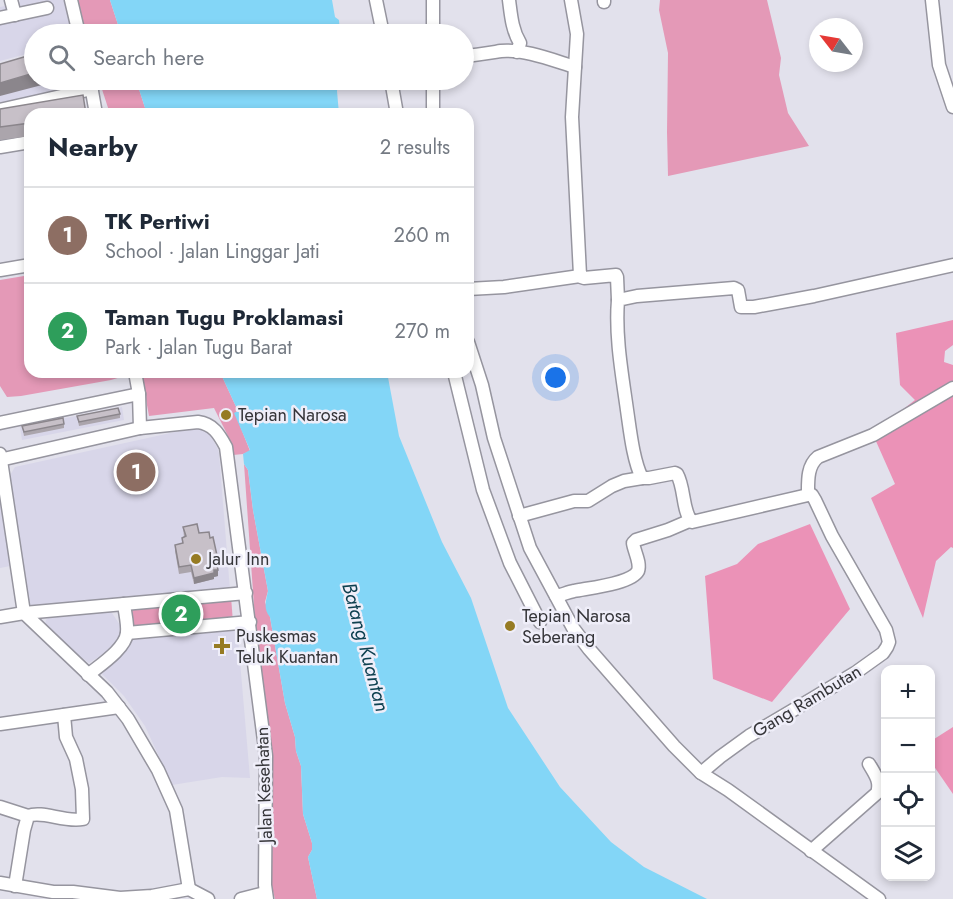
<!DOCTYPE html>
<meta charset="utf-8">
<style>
:root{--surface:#fff;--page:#f2f2f3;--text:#1f2937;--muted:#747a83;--line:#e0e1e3;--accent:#967b23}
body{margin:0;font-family:Jost,sans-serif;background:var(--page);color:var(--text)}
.controls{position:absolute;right:18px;bottom:18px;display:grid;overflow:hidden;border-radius:12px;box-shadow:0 3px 9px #0003}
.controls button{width:54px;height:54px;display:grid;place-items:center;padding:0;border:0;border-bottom:2px solid var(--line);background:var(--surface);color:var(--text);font:30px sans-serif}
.compass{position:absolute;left:809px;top:18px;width:54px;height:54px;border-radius:50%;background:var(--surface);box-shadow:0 3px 9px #0003;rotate:301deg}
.you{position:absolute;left:556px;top:378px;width:21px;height:21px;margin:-15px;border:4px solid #fff;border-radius:50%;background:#1a73e8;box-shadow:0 0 0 9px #1a73e833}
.badge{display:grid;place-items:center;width:39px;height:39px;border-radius:50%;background:var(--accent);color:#fff;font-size:20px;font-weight:700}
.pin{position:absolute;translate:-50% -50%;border:3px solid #fff;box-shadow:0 2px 6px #0006}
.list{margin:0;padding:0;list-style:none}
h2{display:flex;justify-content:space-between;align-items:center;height:78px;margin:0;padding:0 24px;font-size:26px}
h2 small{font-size:20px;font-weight:400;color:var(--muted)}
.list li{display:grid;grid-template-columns:39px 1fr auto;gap:18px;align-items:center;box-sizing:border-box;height:96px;padding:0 24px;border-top:2px solid var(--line)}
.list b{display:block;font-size:22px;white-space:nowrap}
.list p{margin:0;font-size:20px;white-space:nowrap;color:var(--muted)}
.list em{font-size:20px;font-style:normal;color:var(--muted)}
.icon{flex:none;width:33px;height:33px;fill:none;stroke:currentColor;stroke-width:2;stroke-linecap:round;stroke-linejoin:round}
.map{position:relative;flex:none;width:953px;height:899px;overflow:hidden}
.search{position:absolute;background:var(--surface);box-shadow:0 3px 9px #0003;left:24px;top:24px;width:450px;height:66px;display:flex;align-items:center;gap:15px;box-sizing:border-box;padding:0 21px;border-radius:33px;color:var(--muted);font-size:22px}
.panel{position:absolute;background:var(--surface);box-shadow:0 3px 9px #0003;left:24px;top:108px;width:450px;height:270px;border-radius:18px}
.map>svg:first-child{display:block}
.built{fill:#d8d6e9}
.green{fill:#e499b7}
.forest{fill:#eb92b7}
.water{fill:#83d6f7}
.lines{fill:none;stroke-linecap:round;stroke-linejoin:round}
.minor-casing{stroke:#96959f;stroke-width:15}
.minor{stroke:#fff;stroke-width:12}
.wall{fill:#aba5ac}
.shaded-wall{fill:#8b868c}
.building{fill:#c7c0c8;stroke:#8b868c;stroke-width:1.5}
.poi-dot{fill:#967b23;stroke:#efeef9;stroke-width:2}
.labels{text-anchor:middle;stroke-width:5;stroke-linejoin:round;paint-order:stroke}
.poi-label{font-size:18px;fill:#353539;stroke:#efeef9;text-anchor:start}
.street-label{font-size:18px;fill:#353539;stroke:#efeef9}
.water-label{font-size:20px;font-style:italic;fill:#0e4050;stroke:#efeef9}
</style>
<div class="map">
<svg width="953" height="899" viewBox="0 0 953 899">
<rect width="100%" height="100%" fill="#e2e1ec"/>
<g class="built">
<path d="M20,0H64L72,34H34V52L0,61V7L20,2Z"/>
<path d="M0,73L34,80H79L87,114H30V137L0,142Z"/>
<path d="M122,407L124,420L22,440L20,427Z"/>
<path d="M198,427L210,435L217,447L219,453L230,590L32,607L26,602L9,477L15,467Z"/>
<path d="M0,480L10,566L0,568Z"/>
<path d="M110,610L120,625L119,640L111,649L89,663L48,632L45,626L46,620L52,615Z"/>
<path d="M237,626L250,778L222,777L172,785L145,726L124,696L102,674L137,634Z"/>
</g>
<g class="green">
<path d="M76,0H110L121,34H86Z"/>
<path d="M660,0H767L781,58L779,75L788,113L809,146L668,176L667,132L668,53L659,10Z"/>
<path d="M99,80H136L147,114H110Z"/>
<path d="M30,275V372H124L121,377L111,380L21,396L7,397L0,386V280Z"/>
<path d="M141,372H220L238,411L235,413L250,451L243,454L233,455L227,434L214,408L149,416Z"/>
<path d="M244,464L248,470L253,510L268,591L265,602L270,617L285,703L295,737L296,751L301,766L303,814L312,843V850L308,857L317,899H275L270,879L265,695L255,620Z"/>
<path d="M231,597L233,622L131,631L129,606Z"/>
</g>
<g class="forest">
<path d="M953,320V345L945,351L944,362L953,365V548L951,547L936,561L923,618L871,498L895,484L875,439L892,418L915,400L900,385L896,333Z"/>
<path d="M810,524L850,609L772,702L713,679L705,576L737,564L758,544Z"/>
<path d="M953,727V794L931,762V741Z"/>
</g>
<g class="water">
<path d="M110,0H332L335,17L339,20L340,34H121Z"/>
<path d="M136,80H339L337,91L339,114H147Z"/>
<path d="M220,372H387L399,436L442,542L471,598L508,708L560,787L611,842L644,867L707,899H317L308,857L312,850V843L303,814L301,766L296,751L295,737L285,703L270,617C263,609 266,601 268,591L253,510L248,470L244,464L243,454L250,450L234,413L238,411Z"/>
</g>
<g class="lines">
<defs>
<g id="minor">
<path d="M11,0L15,15"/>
<path d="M71,0L79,34"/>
<path d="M376,0L383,34"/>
<path d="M509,0C511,15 512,30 520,43L517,52"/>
<path d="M571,0L577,34L572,117L580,275L581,277L584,278L616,275L617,277L618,300"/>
<path d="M604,0V2"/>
<path d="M932,0L939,65L953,107"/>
<path d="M0,18L47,8"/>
<path d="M433,34V0"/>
<path d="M464,56C476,55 488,53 501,51C525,49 552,60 575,67"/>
<path d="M90,80L96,114"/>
<path d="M391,80L397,114"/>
<path d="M0,110L92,89"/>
<path d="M433,114V80"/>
<path d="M0,147L30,142"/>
<path d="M0,270L30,265"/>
<path d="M468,289L504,287L580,276"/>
<path d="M468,342L482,385L494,438L530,548L573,628L589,649L674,746L701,773L728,790L879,899"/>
<path d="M135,372L139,394L140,428"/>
<path d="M454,372L483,490L510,563L540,622"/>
<path d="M0,423L139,394"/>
<path d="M0,454L24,613L107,692L128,719L158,770L176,810L189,889"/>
<path d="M0,460L140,428L198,422C213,424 219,434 226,447L266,756L265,885L267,899"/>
<path d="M808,495L692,522C682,511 685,488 677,474L675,473L649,478H642C633,460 630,430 627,410C622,374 615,336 618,300L637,296L734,288L738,290L741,307H754L814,296L953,265"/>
<path d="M808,495C808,481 807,466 818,457L873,435L953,388"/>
<path d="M519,516L574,501H588L612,486L624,481L642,478"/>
<path d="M556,596C562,595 568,592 574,591C588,588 631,584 638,571C641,563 634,551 633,543L636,540L668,530L689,521"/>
<path d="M0,617L24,613L246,593"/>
<path d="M127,633L250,622"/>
<path d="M88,675C100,665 125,649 127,633C128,624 125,613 124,604"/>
<path d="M0,724L119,707"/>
<path d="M701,773L720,757L749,736L812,699L855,673L883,653L887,647L889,642L886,630L832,536L815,500L812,495H808"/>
<path d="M0,807L28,816"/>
<path d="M811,851L877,793C881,782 875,774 869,764"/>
<path d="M0,883L53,892H73L120,898L152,896L189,889L208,899"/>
<path d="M15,886L24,830L28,816C43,810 64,823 83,819L82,789L76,759L66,737L64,715"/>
<path d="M241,899L265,893"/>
</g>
</defs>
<use href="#minor" class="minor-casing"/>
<use href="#minor" class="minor"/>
</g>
<g class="wall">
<path d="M0,109L30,114V136L0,140Z"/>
<path d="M120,414V418L79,426L77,416Z"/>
<path d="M64,424V428L24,436L22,426Z"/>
<path d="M183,527L199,533L218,560V576L214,577V579L194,584L191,572L179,574L175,551V545L182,543V538L184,537Z"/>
</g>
<g class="shaded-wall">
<path d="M34,73V80H61L0,96V83Z"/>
<path d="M214,570H218V576L214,577V579L194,584V578Z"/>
</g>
<g class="building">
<path d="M34,54V73L0,83V64Z"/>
<path d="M83,95L86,114H30V123L0,127V109Z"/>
<path d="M118,408L120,414L79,422L77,416Z"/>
<path d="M63,418L64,424L24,432L22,426Z"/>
<path d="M197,524L199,533L209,532L210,538L213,537L218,560H216L218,570H214V573L194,578L191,565L179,567L175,545L183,543L182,538L186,536L183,527Z"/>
</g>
<g class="poi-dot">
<circle cx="226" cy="415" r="6"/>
<circle cx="196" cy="559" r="6"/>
<circle cx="510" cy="626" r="6"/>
<path d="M219 637h6v6h6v6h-6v6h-6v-6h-6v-6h6z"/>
</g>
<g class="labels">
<g class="poi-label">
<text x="238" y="421">Tepian Narosa</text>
<text x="208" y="565">Jalur Inn</text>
<text x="522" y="622">Tepian Narosa<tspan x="522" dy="21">Seberang</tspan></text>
<text x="236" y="642">Puskesmas<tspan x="236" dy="21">Teluk Kuantan</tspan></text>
</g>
<g class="street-label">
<text transform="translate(807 701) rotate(-31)" y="6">Gang Rambutan</text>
<text transform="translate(264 785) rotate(-92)" y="6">Jalan Kesehatan</text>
</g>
<g class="water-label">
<text transform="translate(366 647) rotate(75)" y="7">Batang Kuantan</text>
</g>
</g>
</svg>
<div class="controls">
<button>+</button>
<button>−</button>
<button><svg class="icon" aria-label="locate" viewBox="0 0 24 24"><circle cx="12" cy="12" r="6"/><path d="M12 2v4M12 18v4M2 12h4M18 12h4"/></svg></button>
<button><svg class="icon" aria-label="layers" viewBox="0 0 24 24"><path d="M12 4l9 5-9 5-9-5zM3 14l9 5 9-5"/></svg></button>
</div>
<svg class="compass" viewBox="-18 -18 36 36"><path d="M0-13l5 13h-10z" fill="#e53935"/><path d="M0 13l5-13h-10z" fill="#747a83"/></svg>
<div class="you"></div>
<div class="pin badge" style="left:136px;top:472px;background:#8d6e63">1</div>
<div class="pin badge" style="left:181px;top:614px;background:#2e9e5b">2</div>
<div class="search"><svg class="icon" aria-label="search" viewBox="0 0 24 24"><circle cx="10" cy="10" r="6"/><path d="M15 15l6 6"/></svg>Search here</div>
<section class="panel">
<h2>Nearby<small>2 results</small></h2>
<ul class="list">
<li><span class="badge" style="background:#8d6e63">1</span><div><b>TK Pertiwi</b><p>School · Jalan Linggar Jati</p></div><em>260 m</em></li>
<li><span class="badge" style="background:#2e9e5b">2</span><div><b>Taman Tugu Proklamasi</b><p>Park · Jalan Tugu Barat</p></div><em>270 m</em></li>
</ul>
</section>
</div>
